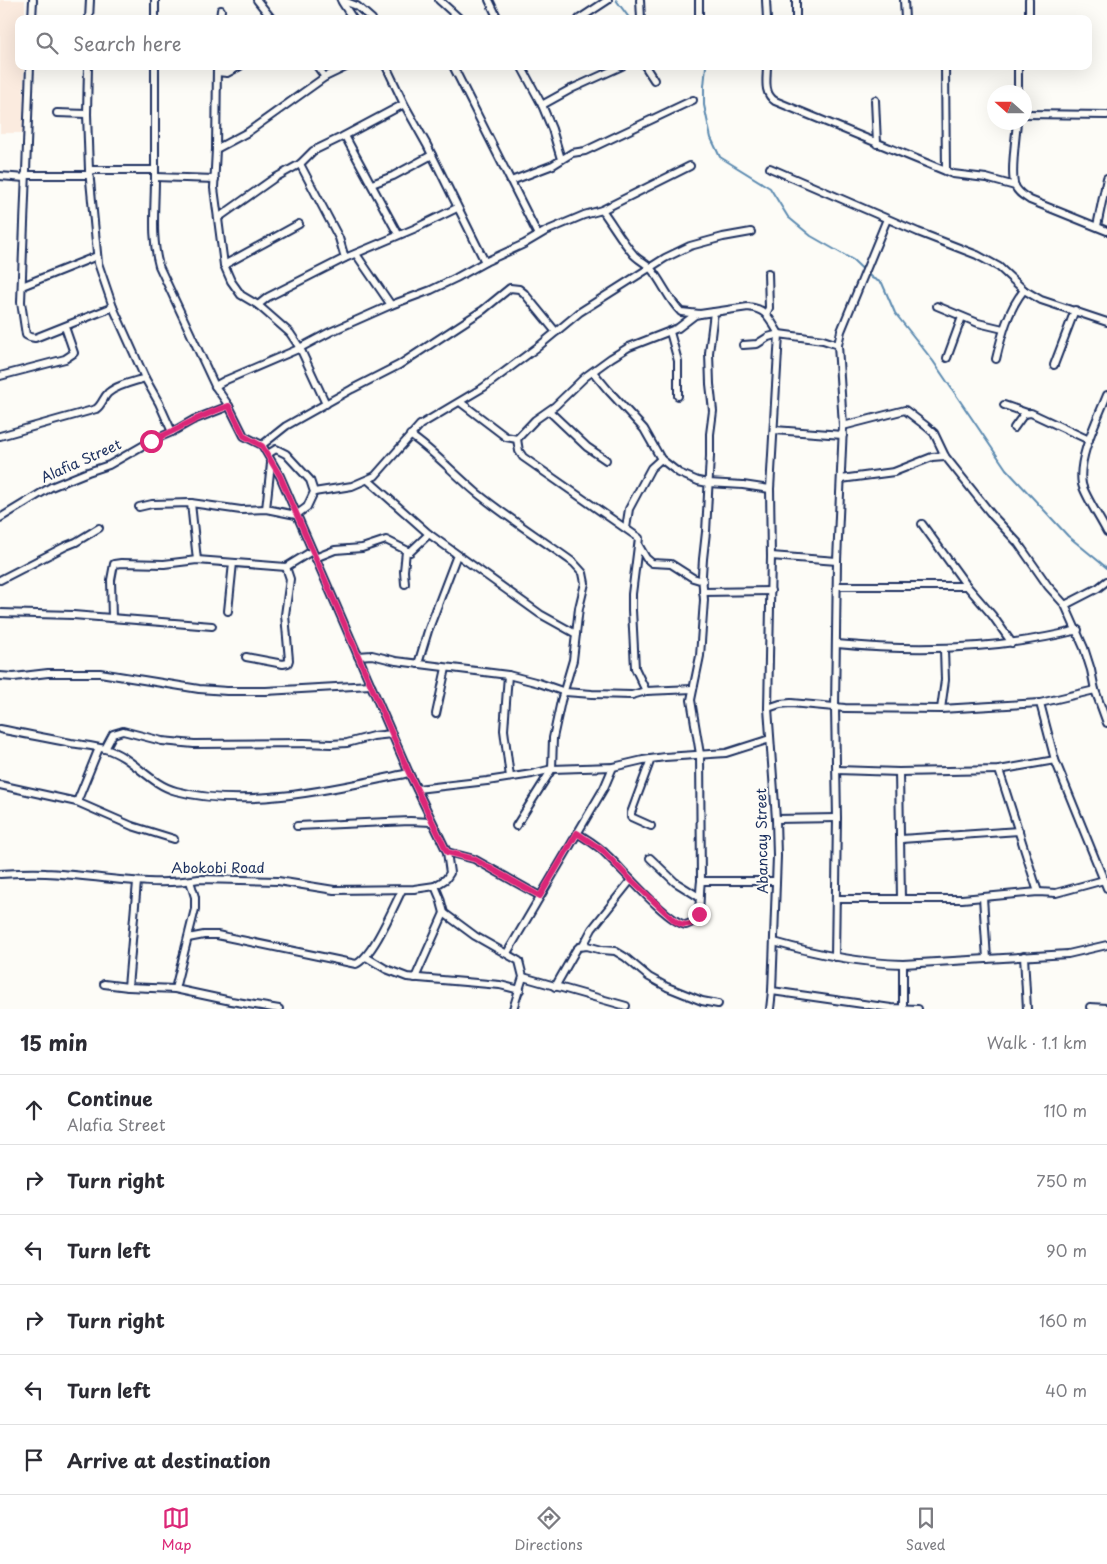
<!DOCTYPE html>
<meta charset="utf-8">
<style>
:root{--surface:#fff;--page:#f7f7f7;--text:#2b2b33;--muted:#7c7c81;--line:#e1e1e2;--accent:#db2777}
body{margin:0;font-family:"Playpen Sans",sans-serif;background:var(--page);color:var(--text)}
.compass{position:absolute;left:987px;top:85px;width:45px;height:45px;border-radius:50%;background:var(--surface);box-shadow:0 5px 20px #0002;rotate:291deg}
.stop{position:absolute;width:15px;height:15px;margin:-11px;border:4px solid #db2777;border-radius:50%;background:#fff}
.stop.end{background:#db2777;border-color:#fff;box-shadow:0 1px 5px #0008}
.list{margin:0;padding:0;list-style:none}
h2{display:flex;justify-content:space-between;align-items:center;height:65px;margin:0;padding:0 20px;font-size:21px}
h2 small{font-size:16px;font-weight:400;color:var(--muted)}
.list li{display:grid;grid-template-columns:32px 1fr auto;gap:15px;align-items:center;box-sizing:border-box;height:70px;padding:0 20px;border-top:1px solid var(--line)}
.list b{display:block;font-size:19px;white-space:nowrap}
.list p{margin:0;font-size:16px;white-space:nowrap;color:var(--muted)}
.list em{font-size:16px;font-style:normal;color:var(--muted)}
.icon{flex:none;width:28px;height:28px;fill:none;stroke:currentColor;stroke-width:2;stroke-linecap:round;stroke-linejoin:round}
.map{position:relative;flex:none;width:1107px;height:1009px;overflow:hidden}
.search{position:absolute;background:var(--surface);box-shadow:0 5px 20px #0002;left:15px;right:15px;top:15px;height:55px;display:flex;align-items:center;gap:12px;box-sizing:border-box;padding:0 18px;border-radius:10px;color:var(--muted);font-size:19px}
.sheet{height:485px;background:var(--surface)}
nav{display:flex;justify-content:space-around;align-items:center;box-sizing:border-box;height:70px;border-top:1px solid var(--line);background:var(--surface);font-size:14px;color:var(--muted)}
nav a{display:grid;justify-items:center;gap:2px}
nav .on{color:var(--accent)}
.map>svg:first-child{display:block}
.built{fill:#fbebdf}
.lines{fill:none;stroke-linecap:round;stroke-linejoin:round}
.stream{stroke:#5b8ab0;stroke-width:2}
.minor-casing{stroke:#1b2f5e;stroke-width:10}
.minor{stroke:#fdfcf7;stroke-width:6}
.route{stroke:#db2777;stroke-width:6}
.labels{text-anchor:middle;stroke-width:4;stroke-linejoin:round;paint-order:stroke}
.street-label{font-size:14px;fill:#1b2f5e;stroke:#fdfcf7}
</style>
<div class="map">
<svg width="1107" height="1009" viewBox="0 0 1107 1009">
<rect width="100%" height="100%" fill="#fdfcf7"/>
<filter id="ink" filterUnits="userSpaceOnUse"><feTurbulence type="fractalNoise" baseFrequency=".02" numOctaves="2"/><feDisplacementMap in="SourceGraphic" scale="10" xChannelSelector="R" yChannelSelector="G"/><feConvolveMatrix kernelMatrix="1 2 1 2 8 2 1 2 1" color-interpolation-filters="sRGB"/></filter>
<g filter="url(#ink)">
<path class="built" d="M0,0H25V19H19V66H24L23,133H0Z"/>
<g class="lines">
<g class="stream">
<path d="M616,0L630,19"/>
<path d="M706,66L704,86V105L711,138L720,157L770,188L788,217L811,236L853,260L872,278L882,283L895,313L933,361L1006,469L1068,536L1107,568"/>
</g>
<defs>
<g id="minor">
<path d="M257,0L272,19"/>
<path d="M341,0L357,6L372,19"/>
<path d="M439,0L460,19"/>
<path d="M489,0L498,19"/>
<path d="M640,0L641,19"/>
<path d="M766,0L767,19"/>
<path d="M904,0L905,19"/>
<path d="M342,2L353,19"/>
<path d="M32,19L33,0"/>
<path d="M89,19L90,0"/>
<path d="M155,19V0"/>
<path d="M220,19L221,10"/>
<path d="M579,19L608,0"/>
<path d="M699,19V0"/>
<path d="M796,19V0"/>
<path d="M1029,19V0"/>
<path d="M30,66L21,302L26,335L30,337L35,338L113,307"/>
<path d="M88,66L87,114L89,170L98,263L113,307L145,378L159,403L172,432"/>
<path d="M155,66C155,104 155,141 155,178C155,208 151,237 159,266L215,386L229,406L244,436L262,445L280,476L409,773L447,852L450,873L446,879L435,886L440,898L444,913L475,936L519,961L523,977L513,1009"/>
<path d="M217,66L216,149L214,188L224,265L231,281L241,295L258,305L290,333L300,348L326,404"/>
<path d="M317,66L325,77"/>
<path d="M386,66L404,104L427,145L485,262"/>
<path d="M453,66L538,235"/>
<path d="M521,66L542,105L552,129L561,159"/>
<path d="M645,66L654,80"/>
<path d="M767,66C767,79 763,93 775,101L953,174L986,178L1015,186"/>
<path d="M945,66L946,171"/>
<path d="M1018,66V92"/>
<path d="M217,72L227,73L240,66"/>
<path d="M875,100L877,144"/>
<path d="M542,105L571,89L622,66"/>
<path d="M57,113L87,114"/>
<path d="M1024,114L1107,115"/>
<path d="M1017,122C1016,136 1010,176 1015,186C1018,193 1024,196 1030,200L1107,231"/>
<path d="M345,136L398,234"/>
<path d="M216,149L248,132L325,77L348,66"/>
<path d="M300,164L339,238L345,258"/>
<path d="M770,168L918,232L977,255L999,267L1024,290L1041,300L1107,322"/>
<path d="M89,170H155"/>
<path d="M25,175H89"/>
<path d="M0,176L25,178"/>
<path d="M155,177L215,179"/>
<path d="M511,181L553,165L572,153L585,151L693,100"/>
<path d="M372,184L393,176L432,155"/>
<path d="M602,210C613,225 622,241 634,255C640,261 648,264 652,270C663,284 669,300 681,312L700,314L748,307C767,309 769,318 779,334L770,489L771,556"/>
<path d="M218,218L273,179L300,164L313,151L342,137L404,104"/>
<path d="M1097,226L1107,178"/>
<path d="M356,254L391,305"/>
<path d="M224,265L299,224"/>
<path d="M22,286L97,256"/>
<path d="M258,305L268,297L345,258L416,228L457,208"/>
<path d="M937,306L978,323L1003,329"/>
<path d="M766,314L769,308L768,273"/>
<path d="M670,332L678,361V396"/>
<path d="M743,345L757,344L768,337L779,334L823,340L838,345"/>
<path d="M947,358L962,317"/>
<path d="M996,359C1002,334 1008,310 1024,290"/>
<path d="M1054,365L1075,310"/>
<path d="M593,372L608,390L644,429L661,459L679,473L698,481L708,483L743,485L770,489"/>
<path d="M0,376L65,359L74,353L65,327"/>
<path d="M215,386L226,380L296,350L330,332L391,305L431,290L456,278L485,262L524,244L546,231L584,215L602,210L690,166"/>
<path d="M1107,395C1098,418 1077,458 1082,484C1084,494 1101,520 1107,532"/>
<path d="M460,402L506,437L517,439"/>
<path d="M1004,405L1027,413"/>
<path d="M549,411L587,447L606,460"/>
<path d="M843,426L905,410L926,426L934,433L945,456L992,515L1018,543L1048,586L1065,605L1084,648L1091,670L1095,690L1107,723"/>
<path d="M1014,428L1024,414L1031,413L1089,440"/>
<path d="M774,430L843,435"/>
<path d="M410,435C435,452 454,474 477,493C508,518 541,539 574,563L583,573L585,583L579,608L573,660L561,701L553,738L552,769L516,826"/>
<path d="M0,436L96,409C102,405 103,398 108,393C117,385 133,382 145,378"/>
<path d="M262,445L286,426L352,389L399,365L483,310L510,288L519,289L524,293L556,332"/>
<path d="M841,479L894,472L932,457L945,456"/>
<path d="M368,480L429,534L540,614L576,634"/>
<path d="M314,492L352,486L375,476L420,425L484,387L539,346L580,312L665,258L690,246L723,237L751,232"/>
<path d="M191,503L197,560"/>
<path d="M139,507L152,504L191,503L241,510L266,509L296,515L307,507L314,492L310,480L286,454L276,449L268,454"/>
<path d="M266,509L271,463"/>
<path d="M0,518L51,487L88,472L109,465L151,441L172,432L193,420L229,406"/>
<path d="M922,524L967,586"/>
<path d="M626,528L629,509L651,468L661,459"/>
<path d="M639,546L646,558L652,563L671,564L693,578L703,581"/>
<path d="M315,558L335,550L362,548L386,540L410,552L429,534"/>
<path d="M837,561L771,556L768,708L776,819L777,856L772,991L891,1008L918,1009"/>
<path d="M0,580L66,546L76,542L99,528"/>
<path d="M405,584L404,571L406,551"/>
<path d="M838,586H967L992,615L1012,643"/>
<path d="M703,592L771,591"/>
<path d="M1065,605L1098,588L1107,581"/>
<path d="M228,611L233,563"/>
<path d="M0,613L73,615L212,626"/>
<path d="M112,618L111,580L114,564L121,563L164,564L197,560L286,567L312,551"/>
<path d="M837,644C918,652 998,650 1078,630"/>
<path d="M358,656L372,655L396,661L508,675L539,683L565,692L592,694L632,695L646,691L693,689"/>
<path d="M246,657L283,664L288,663L289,660L285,615L290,579L286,567"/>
<path d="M418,664L428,631L457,555"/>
<path d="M508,675L504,730L510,777"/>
<path d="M0,676L14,677L48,673H100L199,689L227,691H266L371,685"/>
<path d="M646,691L635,668L632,610V594L639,538L523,457L519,451L517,439L535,420L555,406L585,377L611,358L629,347L678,328L695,315L700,314"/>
<path d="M1040,703L1055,760L1107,888"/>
<path d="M768,708L780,704L791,703L845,708L941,709L1040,703L1095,690"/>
<path d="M941,709L945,680L944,649"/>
<path d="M436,714L446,668"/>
<path d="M0,729C24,734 47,738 71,743C82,745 94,746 105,749C132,756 149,784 176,791C248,810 338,788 409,773"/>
<path d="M105,749L113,734L123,731L162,741L194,744L304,743L331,744L347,743L373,736L392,734"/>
<path d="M837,770L899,772L999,770L1055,760"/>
<path d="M999,770L1038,892"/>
<path d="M899,772L901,899"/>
<path d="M0,785L77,802L132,826L174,839"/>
<path d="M417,789L487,781L532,774L552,769L613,767L643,760L665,757L726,753L770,739"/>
<path d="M77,802L99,748"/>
<path d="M776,819L837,818"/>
<path d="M297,826L410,821L432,822"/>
<path d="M651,826L631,817V813L651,759"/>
<path d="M577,833C588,840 599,846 608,856C624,871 667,922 686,925L697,920C701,910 699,893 701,881L700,754L691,700L700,656L704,600L702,575L703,559L706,532L710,456V434L713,411L710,384L709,353L714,312"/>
<path d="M901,839L1019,831"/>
<path d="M447,852L474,859L540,896"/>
<path d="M650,858L675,882L699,897"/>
<path d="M0,874C15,873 31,872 46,873C96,875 149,888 199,879L278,881L334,890L414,889L435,886"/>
<path d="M701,881H776"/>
<path d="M983,897L987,959"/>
<path d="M836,899H962L1038,892L1056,893L1104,880"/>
<path d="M188,938L204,935H217L356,964C373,956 393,908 402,890"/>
<path d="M774,942C816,954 859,963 903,964L1068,954L1107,945"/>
<path d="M583,946L592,929L631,880"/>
<path d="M507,953L604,788L613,767"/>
<path d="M1024,956L1027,1009"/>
<path d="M366,957L386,969L407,977L500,985L520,990"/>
<path d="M835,957L837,818L835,708L837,561L843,426L838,345L841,331L887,219"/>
<path d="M903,964V1009"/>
<path d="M523,977L626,1006"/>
<path d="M415,978L444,913"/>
<path d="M104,984L128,987L175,989L231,1001L279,1009"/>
<path d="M128,987L137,882"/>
<path d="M555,987L576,950L579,947L587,946L602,950L615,951L625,957L649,977L667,987L702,1001L718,1004"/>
<path d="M175,989L195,909V897L190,881"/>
<path d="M1090,1007L1107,1008"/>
<path d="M770,1009L772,991"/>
</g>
</defs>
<use href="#minor" class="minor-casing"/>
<use href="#minor" class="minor"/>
</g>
</g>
<g class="lines" filter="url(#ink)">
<path class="route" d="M151,441C178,430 201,414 229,406L244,436L262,446L280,476L409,773L447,852L474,859L540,896L577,833L602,850L631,880L675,921C682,926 690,926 697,920L699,914"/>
</g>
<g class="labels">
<g class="street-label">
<text transform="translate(81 461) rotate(-24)" y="5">Alafia Street</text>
<text transform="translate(762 841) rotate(-91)" y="5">Abancay Street</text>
<text x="218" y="873">Abokobi Road</text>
</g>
</g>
</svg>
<svg class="compass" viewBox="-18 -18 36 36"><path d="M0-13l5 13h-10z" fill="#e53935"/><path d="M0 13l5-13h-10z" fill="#7c7c81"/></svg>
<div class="stop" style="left:151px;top:441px"></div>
<div class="stop end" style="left:699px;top:914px"></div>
<div class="search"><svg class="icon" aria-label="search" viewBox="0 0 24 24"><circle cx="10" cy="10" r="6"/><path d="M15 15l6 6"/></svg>Search here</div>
</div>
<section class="sheet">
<h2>15 min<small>Walk · 1.1 km</small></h2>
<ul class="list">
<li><svg class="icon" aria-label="ahead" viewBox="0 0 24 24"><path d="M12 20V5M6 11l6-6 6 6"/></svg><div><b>Continue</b><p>Alafia Street</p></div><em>110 m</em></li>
<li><svg class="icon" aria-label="right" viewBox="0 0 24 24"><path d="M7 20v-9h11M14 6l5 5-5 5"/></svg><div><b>Turn right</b></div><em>750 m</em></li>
<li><svg class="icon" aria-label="left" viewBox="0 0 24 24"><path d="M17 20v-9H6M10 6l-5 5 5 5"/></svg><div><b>Turn left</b></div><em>90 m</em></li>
<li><svg class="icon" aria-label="right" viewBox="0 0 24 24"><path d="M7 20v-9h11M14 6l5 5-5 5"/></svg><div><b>Turn right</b></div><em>160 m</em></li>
<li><svg class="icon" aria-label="left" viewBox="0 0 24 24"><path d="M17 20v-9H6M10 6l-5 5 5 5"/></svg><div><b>Turn left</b></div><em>40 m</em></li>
<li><svg class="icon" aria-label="arrive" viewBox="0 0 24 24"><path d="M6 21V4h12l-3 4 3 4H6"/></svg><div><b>Arrive at destination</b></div></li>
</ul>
</section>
<nav>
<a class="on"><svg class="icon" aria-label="map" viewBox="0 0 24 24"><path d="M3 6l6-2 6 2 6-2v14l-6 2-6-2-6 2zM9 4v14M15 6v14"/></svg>Map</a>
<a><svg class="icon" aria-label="directions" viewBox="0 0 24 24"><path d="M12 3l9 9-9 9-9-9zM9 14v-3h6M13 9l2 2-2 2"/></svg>Directions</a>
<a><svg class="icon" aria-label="saved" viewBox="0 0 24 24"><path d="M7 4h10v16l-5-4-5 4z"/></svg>Saved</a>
</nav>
